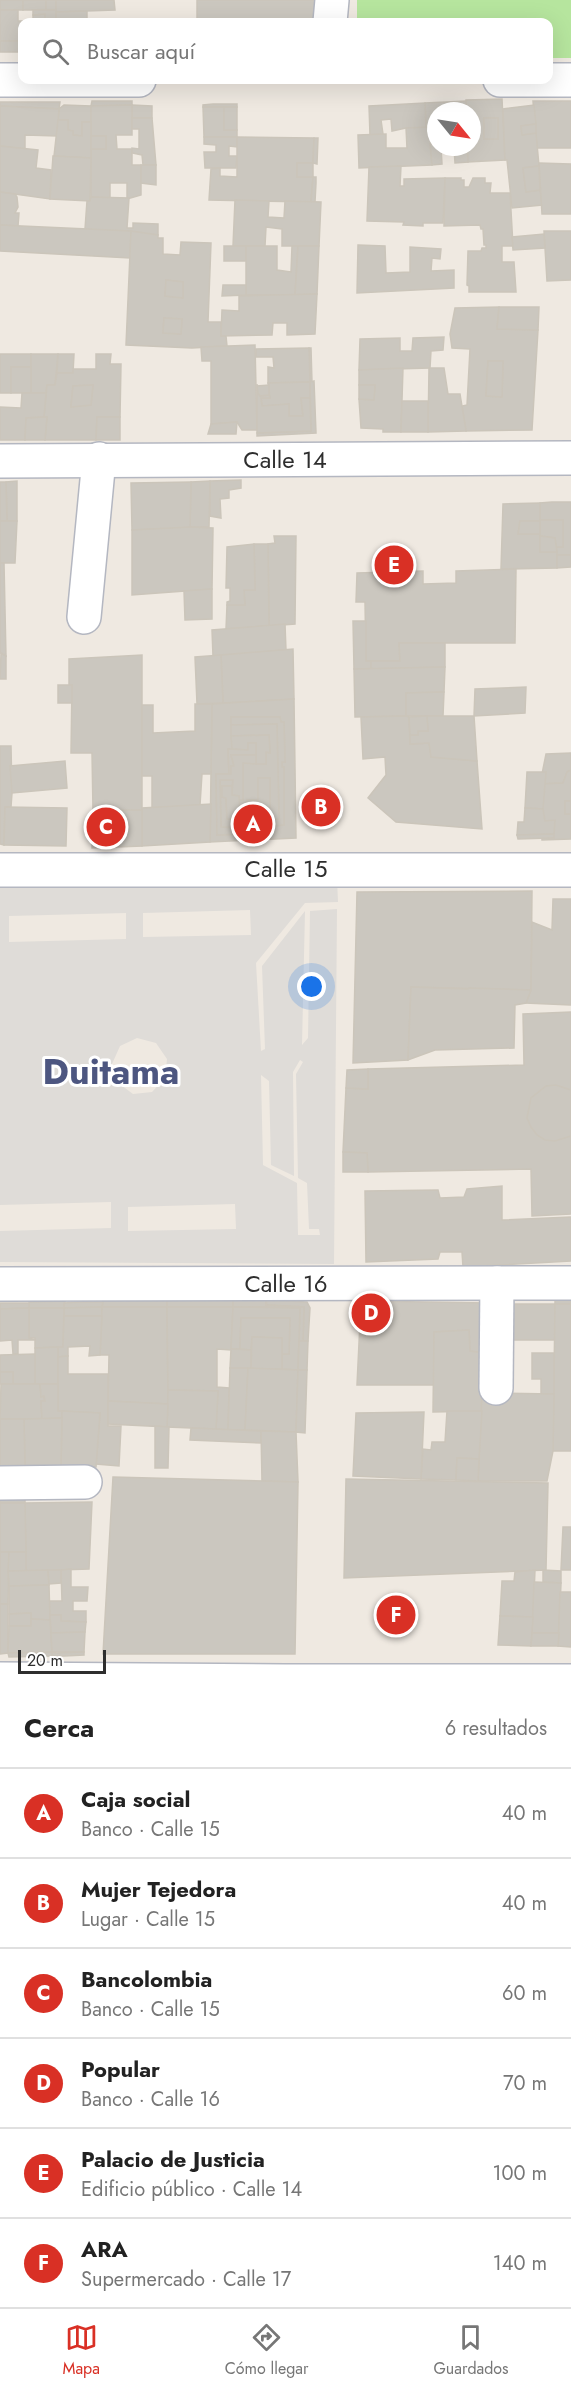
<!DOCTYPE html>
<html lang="es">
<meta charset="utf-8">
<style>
:root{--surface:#fff;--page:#f6f6f6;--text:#222;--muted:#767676;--line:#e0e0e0;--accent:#d93025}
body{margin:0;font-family:Jost,sans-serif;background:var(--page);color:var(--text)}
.compass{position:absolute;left:427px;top:102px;width:54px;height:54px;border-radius:50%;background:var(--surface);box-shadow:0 6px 24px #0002;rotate:120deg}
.scale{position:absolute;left:18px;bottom:15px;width:88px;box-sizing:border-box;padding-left:6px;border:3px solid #2e2e2e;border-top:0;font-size:16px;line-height:21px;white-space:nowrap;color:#2e2e2e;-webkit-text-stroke:4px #fff;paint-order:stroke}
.you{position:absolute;left:312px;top:987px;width:21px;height:21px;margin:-15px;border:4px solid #fff;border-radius:50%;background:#1a73e8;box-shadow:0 0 0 9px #1a73e833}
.badge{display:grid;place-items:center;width:39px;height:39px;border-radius:50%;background:var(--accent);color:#fff;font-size:20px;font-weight:700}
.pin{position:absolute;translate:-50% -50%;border:3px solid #fff;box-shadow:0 2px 6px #0006}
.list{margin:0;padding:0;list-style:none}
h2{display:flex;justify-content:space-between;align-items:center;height:78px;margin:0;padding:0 24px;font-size:26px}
h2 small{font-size:20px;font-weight:400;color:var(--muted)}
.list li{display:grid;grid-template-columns:39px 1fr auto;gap:18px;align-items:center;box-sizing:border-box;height:90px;padding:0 24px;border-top:2px solid var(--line)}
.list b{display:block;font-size:22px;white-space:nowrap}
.list p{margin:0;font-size:20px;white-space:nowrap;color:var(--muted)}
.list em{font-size:20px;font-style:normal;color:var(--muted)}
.icon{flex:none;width:33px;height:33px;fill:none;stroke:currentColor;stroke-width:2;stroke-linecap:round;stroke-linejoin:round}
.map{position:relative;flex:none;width:571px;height:1689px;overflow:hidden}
.search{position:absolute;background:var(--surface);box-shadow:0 6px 24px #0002;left:18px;right:18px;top:18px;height:66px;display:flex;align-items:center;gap:15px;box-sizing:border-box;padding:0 21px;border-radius:12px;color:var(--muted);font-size:22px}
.sheet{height:618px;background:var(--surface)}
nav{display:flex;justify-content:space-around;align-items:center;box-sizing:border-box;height:84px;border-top:2px solid var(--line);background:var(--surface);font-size:16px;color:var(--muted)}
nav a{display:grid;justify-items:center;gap:3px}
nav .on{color:var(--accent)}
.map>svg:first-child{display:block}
.green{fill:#b6e59e}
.plaza{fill:#dfdcd8;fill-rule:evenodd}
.building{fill:#cbc7bf;stroke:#cbc5ba;stroke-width:1.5;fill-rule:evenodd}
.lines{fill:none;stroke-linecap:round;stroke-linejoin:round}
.minor-casing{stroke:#b4b7c1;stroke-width:36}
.minor{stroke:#fff;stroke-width:33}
.labels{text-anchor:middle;stroke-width:6;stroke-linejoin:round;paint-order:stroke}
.street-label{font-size:24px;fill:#2e2e2e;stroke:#fff}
.town-label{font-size:36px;font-weight:bold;fill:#4d5680;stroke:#fff}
</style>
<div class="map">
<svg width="571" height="1689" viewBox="0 0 571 1689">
<rect width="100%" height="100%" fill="#efe9e1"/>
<path class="green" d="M357,0H571V58H549L548,22H357Z"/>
<path class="plaza" d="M337,879L338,902L305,903L256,963L261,1051L265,1049L262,966L305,911L302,1045L308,1038L310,911L337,909L334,1264L0,1262V1231L111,1228V1202L0,1205V888ZM250,910L251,935L143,937V913ZM126,913V939L9,942V916ZM137,1038L156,1043L167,1059L165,1078L152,1092L133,1094L117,1082L112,1064L120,1046ZM300,1060L303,1062L296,1074L298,1178L307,1183L309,1229H319L320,1235H298L297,1183L263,1165L261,1075L269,1081L271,1165L294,1176L293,1072ZM235,1204L236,1229L128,1231V1207Z"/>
<g class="building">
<rect x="0" y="0" width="23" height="10"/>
<rect x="23" y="0" width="23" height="10"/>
<rect x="46" y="0" width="10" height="10"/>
<path d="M56,0H114L115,10L56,12Z"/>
<rect x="197" y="0" width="118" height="22"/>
<path d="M0,10H18V21H33V15L45,14V22H22V41H0Z"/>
<path d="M33,10H56V22H45V14L33,15Z"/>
<path d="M87,11V22H56V12Z"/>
<rect x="0" y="41" width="22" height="11"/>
<path d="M502,99L505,160L468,162L467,147H472V111H466V100ZM484,118H498V139H484Z"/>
<path d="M92,101H132V105L91,106Z"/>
<path d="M466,101V111H436V144H430V127L426,128L425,103Z"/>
<path d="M533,101H571V148H537Z"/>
<path d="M0,102H60L59,109L0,106Z"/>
<path d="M425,103L426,128H406L392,131L391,119L381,120L383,134L370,135L369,106Z"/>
<path d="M213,104H237V107H203V105Z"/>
<path d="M64,105L91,106V122H82V136L73,135V131L68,130V120H58L59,109Z"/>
<path d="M132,105L152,106V118H132Z"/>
<path d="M132,105V135H116L117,149H132V165H141V195L127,199V183H110V198L91,197V149H106V136H91V106Z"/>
<path d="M534,105L536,124L521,126L522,135L536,133L539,166L523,168L526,192L540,190L542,205L512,208L507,160H505L503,109Z"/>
<path d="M0,106L59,109L57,136L25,135V149L0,146Z"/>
<path d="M203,107H224V130H237V137H204Z"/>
<rect x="224" y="107" width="13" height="23"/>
<path d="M132,118H152L156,165H143L142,155L132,153V148L139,149V129H132Z"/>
<rect x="484" y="118" width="14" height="21"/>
<path d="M58,120H68V130L73,131V135L82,136V122H91V158L54,156Z"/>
<path d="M536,124V133L522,135L521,126Z"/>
<path d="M430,127L432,165L359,168L358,135L386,134V148H407L406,128Z"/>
<rect x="91" y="136" width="15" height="13"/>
<path d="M204,137H237V147L229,146V156H237L236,168H205L204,152H216V145L204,144Z"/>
<path d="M237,137L314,138L313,163H297V177H313L311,202L209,200L211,169L220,168V176L237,177Z"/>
<path d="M314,138H318L317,164L313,163Z"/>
<path d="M430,144H436V147H441L442,164L432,165Z"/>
<path d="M0,146L38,150L36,168L51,170L50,199L0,192Z"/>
<path d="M454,147H467L468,162L455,163Z"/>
<path d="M53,156L91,158L90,201L50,199Z"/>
<rect x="297" y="163" width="16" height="14"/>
<path d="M539,163L571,164V214H542Z"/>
<path d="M141,165H156V185L141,183Z"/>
<path d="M401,166L400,186H404V179L445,178L443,223H423V226L403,225L404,222L367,221L369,167Z"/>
<path d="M539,166L540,190L526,192L523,168Z"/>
<path d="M313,177H316V183L315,202H311Z"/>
<path d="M445,178H461V180H464V187H469L473,178H485V183H491L490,193H510L513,246H502V262H514L516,292H469V286L467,285L468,251H481L482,248H486V245H484L483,229H481L480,225L444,226Z"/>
<path d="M0,192L15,194L17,197L18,207L15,213H19L18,226L0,225Z"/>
<path d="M91,197L129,198L127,228H133V223L158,224V235L85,229L87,201H90Z"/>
<path d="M235,200L269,201L268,217L284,218L285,201L321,202L319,246H282V229L266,227L265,246H233Z"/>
<path d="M0,225L131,231L130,258L0,251Z"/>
<path d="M131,231L158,235V238H163V254L180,255L181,242L211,243L208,322H221V336H226L227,346L192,348L126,345ZM166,280L183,282V298L165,296ZM164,318L182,319L181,334L163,333Z"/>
<path d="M544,231H571V280L547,281Z"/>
<path d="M544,234L545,248L513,250L512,237Z"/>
<path d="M358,245L385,246L386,273L410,272V247L441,249L440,259L432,258L431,271L454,270V288L357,293Z"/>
<rect x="224" y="246" width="22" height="15"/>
<path d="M246,246H277V270L291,272L292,246H298L295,295H246Z"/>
<path d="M298,246H319L317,294L295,295Z"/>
<path d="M166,280L183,282V298L165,296Z"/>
<path d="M223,285H246V295L222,296Z"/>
<path d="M317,294L315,334L287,335V323H273L272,335L221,336L222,310L239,311V296Z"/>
<path d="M499,307L497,329L538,330L532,430L466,431L462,406L467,405L470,349L452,348L450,334L455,308ZM488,361H503L502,397L486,396Z"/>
<path d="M499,307H539L538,330L497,329Z"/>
<path d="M164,318L182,319L181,334L163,333Z"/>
<path d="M444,337L443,350L431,351L430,368L359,370L360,339L400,338V351H412L413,338Z"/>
<path d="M255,345L257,430H242L237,422L211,424V361H202L201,347Z"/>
<path d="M309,348H311L312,382H310Z"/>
<path d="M309,348L310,382L268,383V367L274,368L273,357H256V349Z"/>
<path d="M0,354H31V367H11V393H0Z"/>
<path d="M31,354H58L55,385H47L46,393H31Z"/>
<path d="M58,354H74L73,373H57Z"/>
<path d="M96,354H111L110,364H121L120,417H97L96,440H45L47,417H44L47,385H55L57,373H73V369H96ZM93,385L91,405L71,407L73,386Z"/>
<path d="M488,361H503L502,397L486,396Z"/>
<rect x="11" y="367" width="20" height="26"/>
<path d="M403,368L401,432H383V429L361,428L359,399L374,400L375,385H359V370Z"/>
<path d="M429,368H444L448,394H460L466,431L428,432Z"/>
<path d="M314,381L316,433L257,436V433L311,431L310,382Z"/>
<path d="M310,382V398H301L303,416H289V404L262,406L261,398H270L268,383Z"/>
<path d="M257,384L258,393L260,396L269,395L270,398H261L262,406L289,404V416H303L301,398H310L311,431L257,433Z"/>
<path d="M93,385L91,405L71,407L73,386Z"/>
<path d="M269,385V395L260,396L258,393L257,386Z"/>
<path d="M359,385H375L374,400L359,399Z"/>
<path d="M22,393H46L44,417L26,418L25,440H0V407L21,408Z"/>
<path d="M402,401H428V432H401Z"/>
<path d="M47,417L45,440H25L26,418Z"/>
<path d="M97,417H120V440H96Z"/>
<path d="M237,422L236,434H208L211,424Z"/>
<path d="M241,480V488L229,490V498L220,499L221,518L210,516V481Z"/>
<path d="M17,481V521H7L6,482Z"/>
<path d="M210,481L209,527H190L191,482Z"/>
<path d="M0,482H6L7,521H0Z"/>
<path d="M191,482L190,528L132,530L131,483Z"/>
<path d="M552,502H571V555H557L556,547H563V520H540V503Z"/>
<path d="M540,503V521H520L518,534H540V552H557V568L501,569L503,504Z"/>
<path d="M540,520H563V547H556L555,538L540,536Z"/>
<path d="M0,521H17L15,563H0Z"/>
<path d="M520,521H540V534H518Z"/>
<path d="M190,527L213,528L212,589L132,595V530Z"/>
<path d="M274,536H296L295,624L269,626L268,544L275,543Z"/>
<path d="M540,536L555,538L557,552H540Z"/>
<path d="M254,544H268L269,626L226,629L227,605H245L244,590H255Z"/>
<path d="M254,544L255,590H244L245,605H227V602L230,601V588H226L227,547Z"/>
<path d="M557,555H571V567L557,568Z"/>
<path d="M0,563H4L6,656L0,653Z"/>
<path d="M516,569L515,643H399L400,661H366L365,602H356L357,573L423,571V584L456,583V571Z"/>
<path d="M212,589V619L185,620L184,591Z"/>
<path d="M353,621H366V661H371V669H354Z"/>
<path d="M285,624L286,650L213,656L212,630Z"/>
<path d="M399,643H445V667L371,669V661H400Z"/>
<path d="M293,649L294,699L223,703L221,655Z"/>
<path d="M1,653L6,656V679H0Z"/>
<path d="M142,655V810L93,811L92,753H71L72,685H69V659Z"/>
<path d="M221,655L223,703L197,704L195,657Z"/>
<path d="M445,667L444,692L406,693V716L355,717L354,669Z"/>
<rect x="58" y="685" width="14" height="18"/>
<path d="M526,687L525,713L474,716L475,689Z"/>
<path d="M444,692L443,716H406V693Z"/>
<path d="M294,699L296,838L210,842L212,704ZM231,717H280L281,722H284L285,762H282V767H284V825L242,828V834L217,835L216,774H229L228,749H232Z"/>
<path d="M195,704H212L211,774H202L200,805L152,808V776H142V705H153V733L195,731Z"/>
<path d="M406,716L409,717L410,744L429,743L431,757L477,761L482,829L396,822L368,798L386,775L385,757L363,759L361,717Z"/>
<path d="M427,716H474L477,761L431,757L429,743L410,744V735H418V731H428Z"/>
<path d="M427,716L428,731H418V735H410L409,717Z"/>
<path d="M231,717H280L281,722H284L285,762H282V767H284V825L247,828V822L279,819L277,724L231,725Z"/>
<path d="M277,724L279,819L247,822V828L221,827L220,780H233L232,786H222V797L226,798L227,819H240L239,800H243V763L266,764V752L270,753L269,735L231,736V725ZM258,778H270V807H263L258,812L247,813V800H258Z"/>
<path d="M269,735L270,753L266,752V764H256V743H248V750L232,749L231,736Z"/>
<path d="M248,743H256V755H231L234,766H231V774H229L228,749L248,750Z"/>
<path d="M0,746H11L12,793L11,807H5L4,845L0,844Z"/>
<path d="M571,753V770L567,772L563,783L540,784L546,754Z"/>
<path d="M231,755H256V764L243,763V800H239V796L232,795L233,780H220L221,827L242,828V834L217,835L216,774H231V766H234Z"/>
<path d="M65,761L67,788L12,793L10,766Z"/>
<path d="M571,770V801H565V814H571V839L542,840L540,784L563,783L567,772Z"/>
<path d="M527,772H546L543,809L525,808Z"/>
<path d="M258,778H270V807H263L258,812L247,813V800H258Z"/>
<path d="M222,786H232V795L239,796L240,819H227L226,798L222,797Z"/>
<rect x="565" y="801" width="6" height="13"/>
<path d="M211,804L210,842L142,846V808Z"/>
<path d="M5,807L67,808L66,846L4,845Z"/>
<path d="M525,808L543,809L545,821L555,820L554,834L517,835L518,822H524Z"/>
<path d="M142,810V846L92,848L93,811Z"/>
<path d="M554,834V838H551L518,839L517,835Z"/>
<path d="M532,891L531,990L411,987L408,1060L353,1063L357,892Z"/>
<path d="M553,899H571V1005L526,1003L531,990L532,922L552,930Z"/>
<path d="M411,987L468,989L469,988L531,990L526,1003L515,1005L514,1048L435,1050L408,1060Z"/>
<path d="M571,1012V1214L532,1216L531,1169L368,1172L367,1153L343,1152L346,1088L368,1089V1069L524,1065L523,1014Z"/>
<path d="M368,1069V1089L346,1088L347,1070Z"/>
<path d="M556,1085L571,1090V1136L555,1141L545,1140L537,1135L531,1127L527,1118L531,1098L546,1086Z"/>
<path d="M343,1152L367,1153L368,1172H343Z"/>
<path d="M502,1186V1220L571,1217V1261L463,1267L462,1252H440L438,1259L366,1262L365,1191L438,1190L440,1198L464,1197L467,1189Z"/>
<path d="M571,1295V1304H555V1296Z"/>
<path d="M103,1298H167V1307H102Z"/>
<rect x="167" y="1298" width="66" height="9"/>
<path d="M233,1299L266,1300V1307H233Z"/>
<path d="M266,1300L307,1302L310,1308L308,1341H303L304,1307L267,1305Z"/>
<path d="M65,1301L64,1308H29V1302Z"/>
<path d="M361,1301L487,1303L484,1353L470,1351L469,1330L434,1332V1385H357Z"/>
<path d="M83,1302H103L102,1307L64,1308V1303Z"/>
<path d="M0,1303H29V1308L0,1309Z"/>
<rect x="505" y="1304" width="50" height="36"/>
<path d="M555,1304H571V1451H553Z"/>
<path d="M267,1305L304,1307L303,1341H299L300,1308L266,1307Z"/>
<path d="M102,1307V1316H64V1308Z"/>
<path d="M102,1307H167L168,1404L108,1401L109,1355H100Z"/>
<path d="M167,1307H233L231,1350L217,1349V1387L229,1388L228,1430L216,1429L218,1391L168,1390Z"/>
<path d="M233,1307L300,1308L298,1370L282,1369V1354H289L290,1318H241L240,1349H231Z"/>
<path d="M29,1308H64L63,1347L35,1348V1338H29Z"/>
<path d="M29,1308V1338L35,1340H18V1354H13L12,1340L0,1341V1309Z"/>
<path d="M64,1316H102L100,1355L89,1356L90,1346L68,1347V1356L58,1357V1347H63Z"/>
<path d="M241,1318H290L289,1354H282V1338L252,1337L251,1350L240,1349Z"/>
<path d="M469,1330L470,1351L484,1353L482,1411L433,1412L434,1332Z"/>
<path d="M252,1337L282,1338V1369H251Z"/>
<path d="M299,1341H308L307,1370H298Z"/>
<path d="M58,1347V1384H35V1348Z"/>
<path d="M231,1349L251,1350V1369L230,1368Z"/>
<path d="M532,1353H554V1394H541V1379H532Z"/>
<path d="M35,1354V1384H13V1372H0V1355Z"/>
<path d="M68,1356V1374H108V1426H121L119,1466L96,1464L100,1413L58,1411V1357Z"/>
<path d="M230,1368H248L245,1430H228Z"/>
<path d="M248,1368L298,1370L296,1432L245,1430Z"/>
<path d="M298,1370H307L305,1433L296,1432Z"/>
<rect x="0" y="1372" width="13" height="12"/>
<path d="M1,1384H40L41,1397L44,1396L45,1401H41L42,1419H0Z"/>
<path d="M40,1384H58V1411H62V1418L42,1419L41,1401H45L44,1396L41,1397Z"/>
<path d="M168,1390L218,1391L216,1429L167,1427Z"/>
<path d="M482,1393L554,1394L553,1451L547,1481H478Z"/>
<path d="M108,1401L168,1404L167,1427L108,1424Z"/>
<path d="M62,1411L100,1413L96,1467H61Z"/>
<path d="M447,1411H482L479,1459L457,1458L456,1480L421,1479L423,1449L431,1450L432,1442H445Z"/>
<path d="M424,1412L421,1479L353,1476L356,1413Z"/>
<path d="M62,1418L61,1467H25L24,1419Z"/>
<path d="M0,1419H24L25,1467L0,1468Z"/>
<path d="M155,1426L169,1427L168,1468H155Z"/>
<path d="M191,1428L261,1431V1443L190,1440Z"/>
<path d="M261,1431L296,1432L298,1482L262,1481Z"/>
<path d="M457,1458L479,1459L478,1481L456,1480Z"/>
<path d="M113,1477L298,1482L295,1654H103Z"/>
<path d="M346,1479L548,1483L546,1570L344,1578Z"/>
<path d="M25,1496V1503H0V1497Z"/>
<path d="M92,1502L89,1569L26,1571L25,1503Z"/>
<path d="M0,1503H25L26,1552H0Z"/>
<path d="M563,1527H571V1570H561Z"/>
<path d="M0,1552H9L8,1604H0Z"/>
<path d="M9,1552H26V1571H8Z"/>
<path d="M71,1569V1587H88L87,1601H73V1611H86V1622L61,1621V1615H50L49,1601H62L61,1570Z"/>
<path d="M48,1570L49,1585L9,1586L8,1571Z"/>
<path d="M48,1570H61V1583L49,1584Z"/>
<path d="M535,1570L533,1617L500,1616L502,1581H514L515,1572Z"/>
<path d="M543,1570L561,1571V1583L543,1582Z"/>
<path d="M534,1582L561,1583L559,1633H532Z"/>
<path d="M49,1585L50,1620L31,1619V1613L9,1614V1586Z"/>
<path d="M560,1592H571V1647L558,1646Z"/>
<path d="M0,1604H8V1653L0,1654Z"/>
<path d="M31,1613V1626H9V1614Z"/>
<path d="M50,1615H61V1621L86,1622L85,1632L51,1633Z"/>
<path d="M500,1616L533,1617L531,1646L498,1645Z"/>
<path d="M31,1619L50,1620L52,1652L8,1653L9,1626H31Z"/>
<path d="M85,1632L84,1652H52L51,1633Z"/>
<path d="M532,1633H559L558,1646H531Z"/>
<path d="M52,1652L56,1653L84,1652V1655L64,1656H52Z"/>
<path d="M52,1652V1656L9,1657L8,1653Z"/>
</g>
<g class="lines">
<defs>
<g id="minor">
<path d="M330,22L332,0"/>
<path d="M0,80H139"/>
<path d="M500,80H571"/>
<path d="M0,461L571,458"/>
<path d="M84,617L99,459"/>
<path d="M0,870H571"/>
<path d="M0,1284L571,1283"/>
<path d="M496,1388L497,1283"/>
<path d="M0,1483L85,1482"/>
<path d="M0,1679L285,1681H571"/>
</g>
</defs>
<use href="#minor" class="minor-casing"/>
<use href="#minor" class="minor"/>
</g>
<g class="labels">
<g class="street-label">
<text x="285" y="468">Calle 14</text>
<text x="286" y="877">Calle 15</text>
<text x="286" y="1292">Calle 16</text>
</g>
<g class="town-label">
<text x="111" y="1084">Duitama</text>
</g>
</g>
</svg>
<svg class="compass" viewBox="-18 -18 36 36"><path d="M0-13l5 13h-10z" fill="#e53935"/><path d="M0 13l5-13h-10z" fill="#767676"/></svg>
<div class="scale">20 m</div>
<div class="you"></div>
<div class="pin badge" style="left:253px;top:824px">A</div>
<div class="pin badge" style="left:321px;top:807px">B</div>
<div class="pin badge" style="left:106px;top:827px">C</div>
<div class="pin badge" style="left:371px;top:1313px">D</div>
<div class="pin badge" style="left:394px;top:565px">E</div>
<div class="pin badge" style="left:396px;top:1615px">F</div>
<div class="search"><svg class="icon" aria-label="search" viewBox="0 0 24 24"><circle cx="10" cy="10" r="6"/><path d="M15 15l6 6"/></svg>Buscar aquí</div>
</div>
<section class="sheet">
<h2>Cerca<small>6 resultados</small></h2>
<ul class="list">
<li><span class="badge">A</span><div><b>Caja social</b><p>Banco · Calle 15</p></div><em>40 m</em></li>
<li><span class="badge">B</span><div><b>Mujer Tejedora</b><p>Lugar · Calle 15</p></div><em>40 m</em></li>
<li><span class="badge">C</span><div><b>Bancolombia</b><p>Banco · Calle 15</p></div><em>60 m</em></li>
<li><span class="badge">D</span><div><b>Popular</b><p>Banco · Calle 16</p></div><em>70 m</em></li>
<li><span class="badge">E</span><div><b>Palacio de Justicia</b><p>Edificio público · Calle 14</p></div><em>100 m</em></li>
<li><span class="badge">F</span><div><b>ARA</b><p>Supermercado · Calle 17</p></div><em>140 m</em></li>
</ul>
</section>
<nav>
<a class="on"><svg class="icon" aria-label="map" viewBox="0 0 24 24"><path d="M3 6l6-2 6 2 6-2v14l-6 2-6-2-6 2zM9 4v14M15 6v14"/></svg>Mapa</a>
<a><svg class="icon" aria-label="directions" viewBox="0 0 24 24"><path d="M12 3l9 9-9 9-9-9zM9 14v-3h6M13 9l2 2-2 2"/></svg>Cómo llegar</a>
<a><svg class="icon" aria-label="saved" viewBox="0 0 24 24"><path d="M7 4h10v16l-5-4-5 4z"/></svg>Guardados</a>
</nav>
